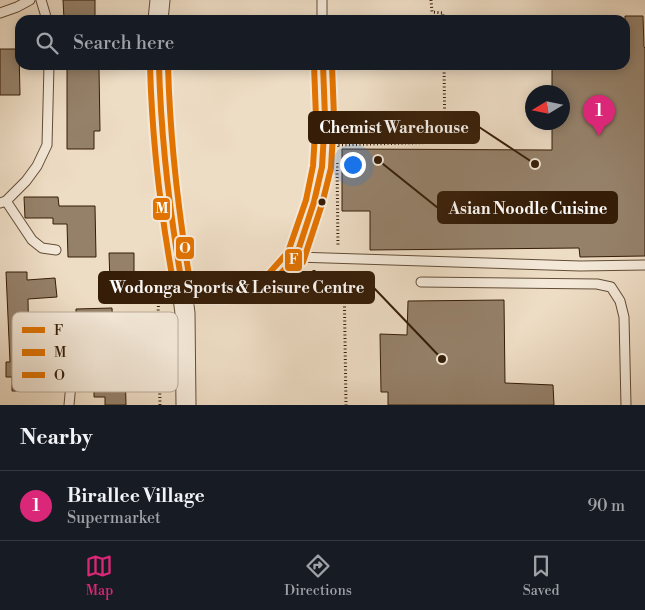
<!DOCTYPE html>
<style>
:root{--surface:#171b24;--page:#20242c;--text:#f1f3f6;--muted:#9ea1a6;--line:#363941;--accent:#db2777}
body{margin:0;font-family:"Libre Bodoni",serif;background:var(--page);color:var(--text)}
.compass{position:absolute;left:525px;top:85px;width:45px;height:45px;border-radius:50%;background:var(--surface);box-shadow:0 2px 12px #0003;rotate:260deg}
.you{position:absolute;left:352px;top:164px;width:18px;height:18px;margin:-12px;border:4px solid #fff;border-radius:50%;background:#1a73e8;box-shadow:0 0 0 8px #1a73e833}
.badge{display:grid;place-items:center;width:32px;height:32px;border-radius:50%;background:var(--accent);color:#fff;font-size:16px;font-weight:700}
.pin{position:absolute;translate:-50% -41px;filter:drop-shadow(0 1px 2px #0008)}
.pin::after{content:'';position:absolute;top:26px;width:18px;height:15px;background:inherit;clip-path:polygon(0 0,100% 0,50% 100%)}
.list{margin:0;padding:0;list-style:none}
h2{display:flex;justify-content:space-between;align-items:center;height:65px;margin:0;padding:0 20px;font-size:21px}
h2 small{font-size:16px;font-weight:400;color:var(--muted)}
.list li{display:grid;grid-template-columns:32px 1fr auto;gap:15px;align-items:center;box-sizing:border-box;height:70px;padding:0 20px;border-top:1px solid var(--line)}
.list b{display:block;font-size:19px;white-space:nowrap}
.list p{margin:0;font-size:16px;white-space:nowrap;color:var(--muted)}
.list em{font-size:16px;font-style:normal;color:var(--muted)}
.icon{flex:none;width:28px;height:28px;fill:none;stroke:currentColor;stroke-width:2;stroke-linecap:round;stroke-linejoin:round}
.map{position:relative;flex:none;width:645px;height:405px;overflow:hidden}
.search{position:absolute;background:var(--surface);box-shadow:0 2px 12px #0003;left:15px;right:15px;top:15px;height:55px;display:flex;align-items:center;gap:12px;box-sizing:border-box;padding:0 18px;border-radius:15px;color:var(--muted);font-size:19px}
.sheet{height:135px;background:var(--surface)}
nav{display:flex;justify-content:space-around;align-items:center;box-sizing:border-box;height:70px;border-top:1px solid var(--line);background:var(--surface);font-size:14px;color:var(--muted)}
nav a{display:grid;justify-items:center;gap:2px}
nav .on{color:var(--accent)}
.map>svg:first-child{display:block}
.building{fill:#95816a;stroke:#351d08}
.lines{fill:none;stroke-linecap:round;stroke-linejoin:round}
.service-casing{stroke:#634d37;stroke-width:11}
.minor-casing{stroke:#634d37;stroke-width:21}
.path{stroke:#351d08;stroke-width:3;stroke-dasharray:1 2.5;stroke-linecap:butt}
.service{stroke:#f4e9d9;stroke-width:9}
.minor{stroke:#f4e9d9;stroke-width:19}
.bus-1-casing{stroke:#f4e9d9;stroke-width:10}
.bus-2-casing{stroke:#f4e9d9;stroke-width:10}
.bus-3-casing{stroke:#f4e9d9;stroke-width:10}
.bus-1{stroke:#e17301;stroke-width:6}
.bus-2{stroke:#e17301;stroke-width:6}
.bus-3{stroke:#e17301;stroke-width:6}
.bus-dot{fill:#351d08;stroke:#f4e9d9;stroke-width:2}
.key{fill:#f4e9d9;stroke:#bbac9a;stroke-width:1}
.key-label{font-size:14px;fill:#351d08}
.leader{fill:none;stroke:#351d08;stroke-width:2}
.callout-dot{fill:#351d08;stroke:#f4e9d9;stroke-width:2}
.callout{fill:#351d08;stroke:#351d08;stroke-width:2}
.callout-label{font-size:16px;text-anchor:middle;font-weight:bold;fill:#fff}
.line-badge{stroke:#f4e9d9;stroke-width:2}
.badge-label{font-size:14px;text-anchor:middle;font-weight:bold;fill:#fff}
</style>
<div class="map">
<svg width="645" height="405" viewBox="0 0 645 405">
<rect width="100%" height="100%" fill="#eeddc5"/>
<filter id="stains"><feTurbulence type="fractalNoise" baseFrequency=".004" numOctaves="4"/><feColorMatrix values="0 0 0 0 .2 0 0 0 0 .09 0 0 0 0 .02 0 0 0 .5 -.17"/></filter>
<radialGradient id="worn" r=".72"><stop offset=".6" stop-color="#630" stop-opacity="0"/><stop offset="1" stop-color="#630" stop-opacity=".3"/></radialGradient>
<g class="building">
<path d="M63,0H95V18L64,19Z"/>
<path d="M625,16H643L644,47L645,48V256L580,257L579,248L370,250V211H342V149L552,150V122H562V92H552V65H625Z"/>
<path d="M0,49H19L20,95H0Z"/>
<path d="M67,65H92V68H99L100,131H94V149H67Z"/>
<path d="M24,197H58L59,206H95L96,257H68L67,224H53V218H25Z"/>
<path d="M109,253H134V282H110Z"/>
<path d="M6,272H27V280L55,278L57,297L28,299L29,350H35L36,391H12V377H6V362H10Z"/>
<path d="M504,300L505,383L553,385L554,405H388V392H381L380,334L407,335L408,301Z"/>
<path d="M112,308L113,329L76,331V309Z"/>
<path d="M124,337V352H130V367H125L126,405H105V397H94V378H100V338Z"/>
</g>
<g class="lines">
<defs>
<g id="service">
<path d="M41,0L47,20"/>
<path d="M322,0V20"/>
<path d="M0,13L17,7L30,0"/>
<path d="M6,201L32,240L42,248L56,250"/>
<path d="M0,203L6,201L26,181L37,166L47,145L49,65"/>
<path d="M296,257L580,266L645,265"/>
<path d="M421,282L597,284L611,287L620,301L624,317L626,405"/>
<path d="M183,290L224,291L267,288L296,257L305,233L314,202L322,167L325,117L323,65"/>
<path d="M69,405L71,384"/>
</g>
<g id="minor">
<path d="M158,20L160,0"/>
<path d="M159,65L162,137L185,313L186,405"/>
</g>
</defs>
<use href="#service" class="service-casing"/>
<use href="#minor" class="minor-casing"/>
<g class="path">
<path d="M431,0L432,12L443,13V20"/>
<path d="M337,147V145L445,142L444,65"/>
<path d="M337,163L338,247"/>
<path d="M314,270V274H344L346,405"/>
<path d="M160,405L158,313L160,277"/>
</g>
<use href="#service" class="service"/>
<use href="#minor" class="minor"/>
<defs>
<path id="bus-1" d="M159,65C161,141 170,215 183,290L224,291L267,288L296,257L314,202L322,167L325,117L323,65"/>
<path id="bus-2" d="M150,65C152,142 161,217 175,292L177,297L182,299L225,300L271,296L303,262L322,204L331,168L334,117L332,65"/>
<path id="bus-3" d="M168,65C170,138 178,210 190,281L224,282L263,280L288,252L306,200L313,166L316,117L314,65"/>
</defs>
<use href="#bus-1" class="bus-1-casing"/>
<use href="#bus-2" class="bus-2-casing"/>
<use href="#bus-3" class="bus-3-casing"/>
<use href="#bus-1" class="bus-1"/>
<use href="#bus-2" class="bus-2"/>
<use href="#bus-3" class="bus-3"/>
</g>
<circle class="bus-dot" cx="322" cy="202" r="4.5"/>
<rect x="12" y="312" width="166" height="80" rx="8" class="key"/>
<rect x="22" y="327" width="23" height="6" fill="#e17301"/>
<rect x="22" y="349" width="23" height="7" fill="#e17301"/>
<rect x="22" y="372" width="23" height="6" fill="#e17301"/>
<g class="key-label">
<text x="54" y="335">F</text>
<text x="54" y="357">M</text>
<text x="54" y="380">O</text>
</g>
<path class="leader" d="M535 164L479 127M378 160L438 208M442 359L374 288"/>
<g class="callout-dot">
<circle cx="535" cy="164" r="5"/>
<circle cx="378" cy="160" r="5"/>
<circle cx="442" cy="359" r="5"/>
</g>
<g class="callout">
<rect x="309" y="112" width="170" height="31" rx="5"/>
<rect x="438" y="192" width="179" height="31" rx="5"/>
<rect x="99" y="272" width="275" height="31" rx="5"/>
</g>
<g class="callout-label">
<text x="394" y="133">Chemist Warehouse</text>
<text x="528" y="214">Asian Noodle Cuisine</text>
<text x="237" y="293">Wodonga Sports &amp; Leisure Centre</text>
</g>
<g class="line-badge">
<rect x="152" y="197" width="19" height="24" rx="5" fill="#e17301"/>
<rect x="175" y="236" width="20" height="24" rx="5" fill="#e17301"/>
<rect x="284" y="248" width="19" height="24" rx="5" fill="#e17301"/>
</g>
<g class="badge-label">
<text x="162" y="213">M</text>
<text x="185" y="253">O</text>
<text x="294" y="264">F</text>
</g>
<rect width="100%" height="100%" filter="url(#stains)"/>
<rect width="100%" height="100%" fill="url(#worn)"/>
</svg>
<svg class="compass" viewBox="-18 -18 36 36"><path d="M0-13l5 13h-10z" fill="#e53935"/><path d="M0 13l5-13h-10z" fill="#9ea1a6"/></svg>
<div class="you"></div>
<div class="pin badge" style="left:599px;top:136px">1</div>
<div class="search"><svg class="icon" aria-label="search" viewBox="0 0 24 24"><circle cx="10" cy="10" r="6"/><path d="M15 15l6 6"/></svg>Search here</div>
</div>
<section class="sheet">
<h2>Nearby<small></small></h2>
<ul class="list">
<li><span class="badge">1</span><div><b>Birallee Village</b><p>Supermarket</p></div><em>90 m</em></li>
</ul>
</section>
<nav>
<a class="on"><svg class="icon" aria-label="map" viewBox="0 0 24 24"><path d="M3 6l6-2 6 2 6-2v14l-6 2-6-2-6 2zM9 4v14M15 6v14"/></svg>Map</a>
<a><svg class="icon" aria-label="directions" viewBox="0 0 24 24"><path d="M12 3l9 9-9 9-9-9zM9 14v-3h6M13 9l2 2-2 2"/></svg>Directions</a>
<a><svg class="icon" aria-label="saved" viewBox="0 0 24 24"><path d="M7 4h10v16l-5-4-5 4z"/></svg>Saved</a>
</nav>
